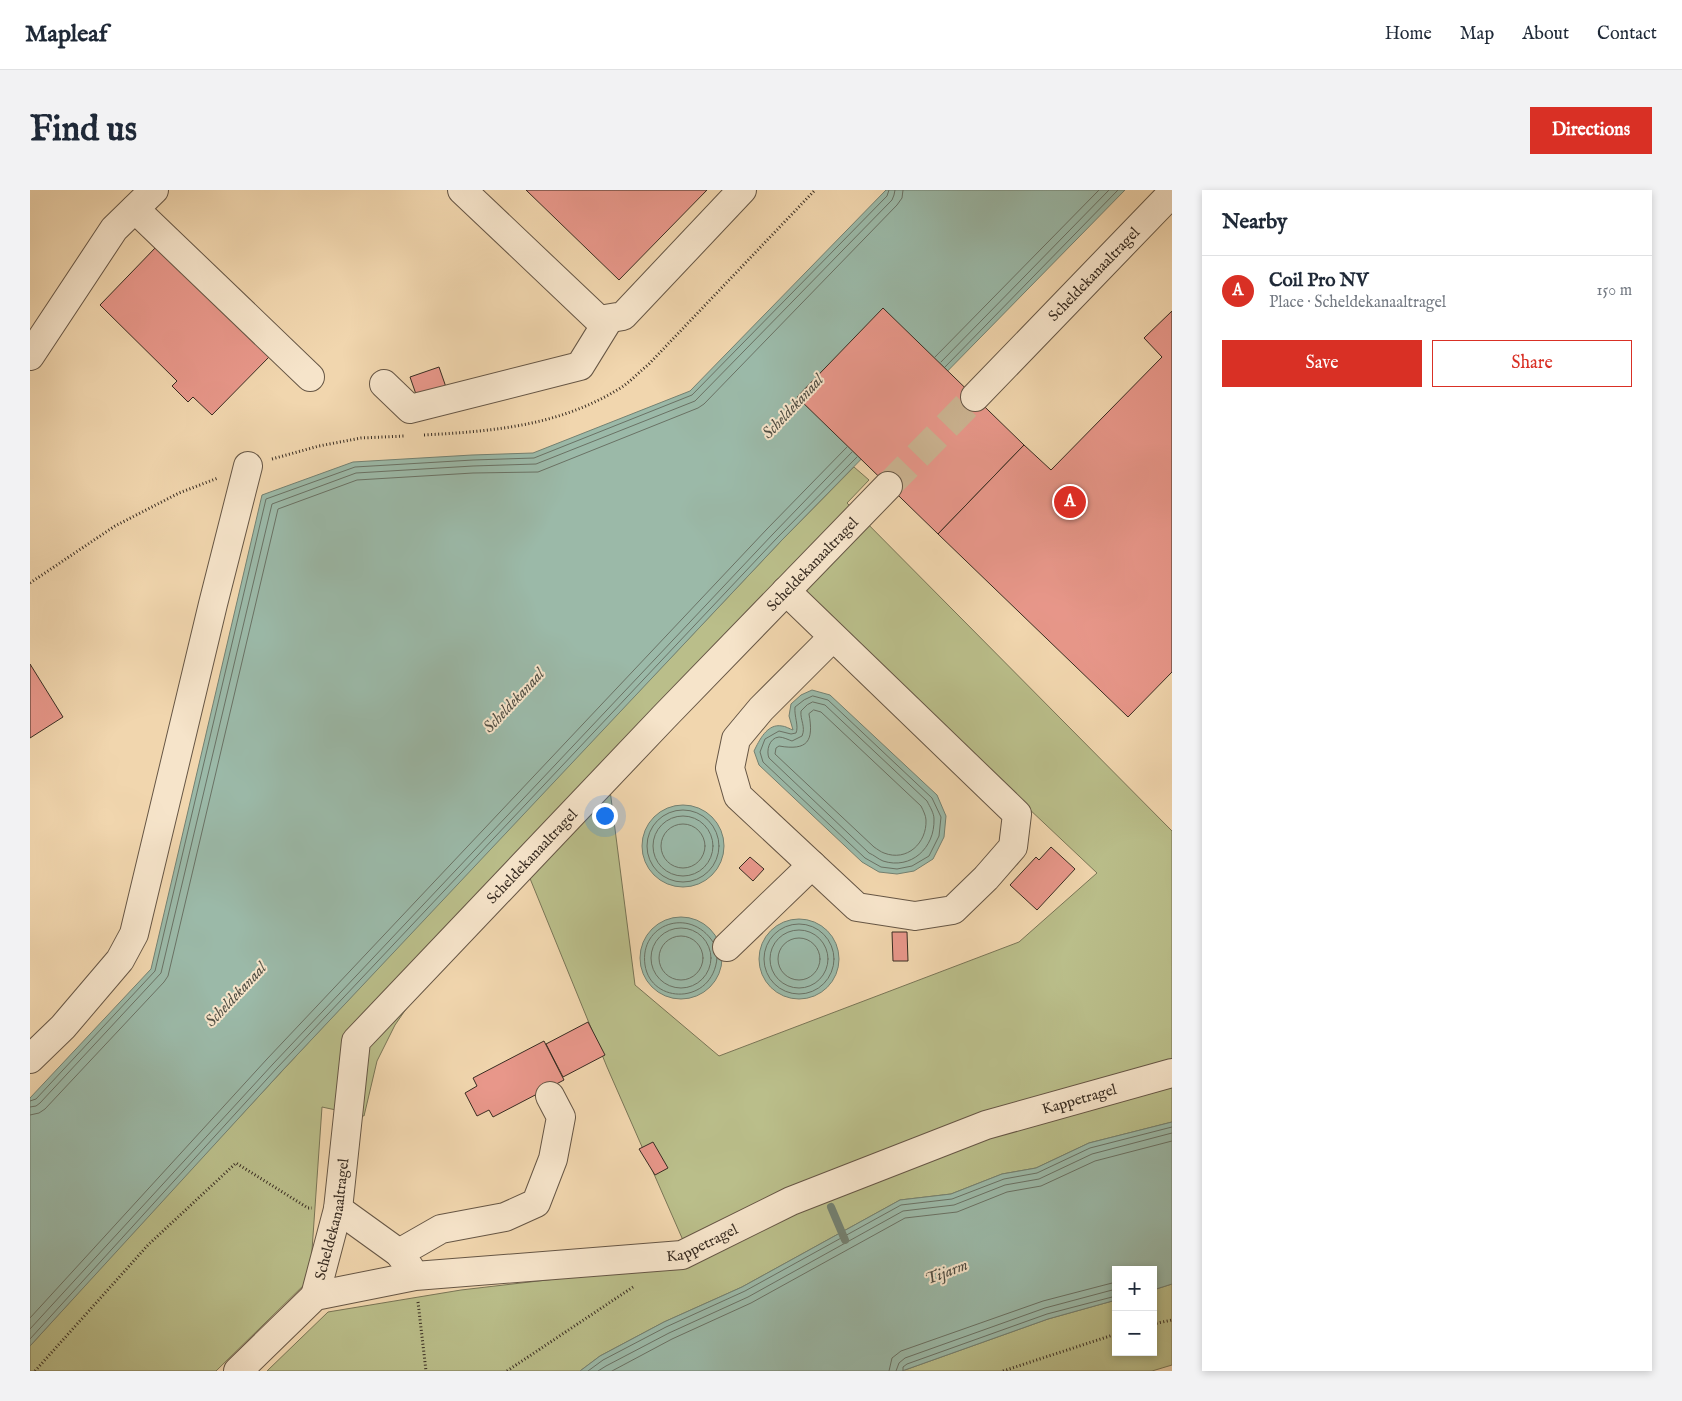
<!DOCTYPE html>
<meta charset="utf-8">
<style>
:root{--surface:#fff;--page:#f2f2f3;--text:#1f2937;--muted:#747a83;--line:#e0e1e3;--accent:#d93025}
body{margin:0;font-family:"IM FELL English",serif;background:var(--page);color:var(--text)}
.controls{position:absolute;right:15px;bottom:15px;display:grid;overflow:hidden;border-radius:0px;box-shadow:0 2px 8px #0003}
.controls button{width:45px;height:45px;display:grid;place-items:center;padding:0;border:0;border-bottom:1px solid var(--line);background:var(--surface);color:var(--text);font:25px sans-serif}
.you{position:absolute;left:574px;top:625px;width:18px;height:18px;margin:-12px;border:4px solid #fff;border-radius:50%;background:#1a73e8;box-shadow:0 0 0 8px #1a73e833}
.badge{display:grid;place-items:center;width:32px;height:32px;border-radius:50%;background:var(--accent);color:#fff;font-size:16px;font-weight:700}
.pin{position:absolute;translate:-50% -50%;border:2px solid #fff;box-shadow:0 1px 5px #0006}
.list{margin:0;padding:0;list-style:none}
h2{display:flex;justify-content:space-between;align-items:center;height:65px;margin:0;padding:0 20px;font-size:21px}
h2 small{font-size:16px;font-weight:400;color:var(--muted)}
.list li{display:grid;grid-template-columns:32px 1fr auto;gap:15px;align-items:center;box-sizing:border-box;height:70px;padding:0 20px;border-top:1px solid var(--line)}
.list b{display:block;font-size:19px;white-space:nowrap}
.list p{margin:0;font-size:16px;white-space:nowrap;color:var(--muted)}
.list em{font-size:16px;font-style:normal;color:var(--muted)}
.actions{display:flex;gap:10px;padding:15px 20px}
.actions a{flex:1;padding:11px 0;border:1px solid var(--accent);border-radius:0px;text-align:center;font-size:18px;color:var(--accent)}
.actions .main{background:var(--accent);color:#fff}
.map{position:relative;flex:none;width:1142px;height:1181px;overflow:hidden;border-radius:0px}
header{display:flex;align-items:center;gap:30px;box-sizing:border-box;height:70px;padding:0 25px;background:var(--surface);border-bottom:1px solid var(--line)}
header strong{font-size:24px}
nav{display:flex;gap:28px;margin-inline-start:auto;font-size:18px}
.intro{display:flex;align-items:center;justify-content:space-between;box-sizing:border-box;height:120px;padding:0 30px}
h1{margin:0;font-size:35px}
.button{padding:12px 22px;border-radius:0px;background:var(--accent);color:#fff;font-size:18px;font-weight:700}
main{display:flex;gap:30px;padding:0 30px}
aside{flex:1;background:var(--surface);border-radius:0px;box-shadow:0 2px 8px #0003}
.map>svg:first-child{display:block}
.green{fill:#babe8a;stroke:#797556;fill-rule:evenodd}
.water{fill:#9bb9a8;stroke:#738172}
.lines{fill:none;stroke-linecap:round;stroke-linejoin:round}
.shore{stroke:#6a7265;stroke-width:1}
.stream{stroke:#738172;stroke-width:8}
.building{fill:#e8978a;stroke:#382c22}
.minor-tunnel{stroke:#ccb492;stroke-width:28;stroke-dasharray:28 14;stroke-linecap:butt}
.minor-casing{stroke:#665645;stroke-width:30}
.path{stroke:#382c22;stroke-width:3;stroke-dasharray:1 2.5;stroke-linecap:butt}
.minor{stroke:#f6e4ca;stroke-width:28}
.labels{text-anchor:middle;stroke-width:4;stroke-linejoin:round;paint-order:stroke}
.street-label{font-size:15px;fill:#382c22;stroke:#f6e4ca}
.water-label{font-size:16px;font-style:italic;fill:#514f44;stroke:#f6e4ca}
</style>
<header>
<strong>Mapleaf</strong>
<nav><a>Home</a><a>Map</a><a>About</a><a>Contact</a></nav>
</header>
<div class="intro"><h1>Find us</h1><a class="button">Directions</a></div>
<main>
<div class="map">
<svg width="1142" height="1181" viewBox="0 0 1142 1181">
<rect width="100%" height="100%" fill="#f1d6ae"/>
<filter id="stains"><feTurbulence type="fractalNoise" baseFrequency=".004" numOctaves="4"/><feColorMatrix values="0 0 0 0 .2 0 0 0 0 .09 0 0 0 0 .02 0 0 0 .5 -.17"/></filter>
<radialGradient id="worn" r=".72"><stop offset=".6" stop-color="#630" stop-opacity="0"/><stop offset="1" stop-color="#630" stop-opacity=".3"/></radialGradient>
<g class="green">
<path d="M824,277L839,290L817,313L1142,641V932L1059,953L1006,978L972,984L921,1004L870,1010L712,1097L634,1132L570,1166L550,1181H237L298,1122L431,1100L663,1073L577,877L499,686L385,806L365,835L347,871L334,926L292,917L280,1089L186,1181H0V1156C246,883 499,618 751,351ZM769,402L1067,683L989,752L689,866L605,795L580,600Z"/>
<path d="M1142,1094V1175L1122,1181H872L1018,1129L1086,1110V1162H1123V1100Z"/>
</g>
<g class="water">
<path d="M856,0H1095L751,351L251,882L0,1156V908L121,779L232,305L323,272L442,265L503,263L660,201Z"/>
<path d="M782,500L800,505L907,605L916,626L914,647L903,669L884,681L867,684L849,682L832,672L729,575L724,561C729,551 737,533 752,536C755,536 760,539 763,540L759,526L761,514L771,505Z"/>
<circle cx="653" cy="656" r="41"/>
<circle cx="651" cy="768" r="41"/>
<circle cx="769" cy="769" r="40"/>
<path d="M1142,932V1094L1123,1100V1080H1086V1110L1018,1129L872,1181H550L570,1166L634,1132L712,1097L870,1010L921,1004L972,984L1006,978L1059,953Z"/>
</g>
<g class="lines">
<g class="shore">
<path d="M905,167L1069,0"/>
<path d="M911,172L1079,0"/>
<path d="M915,177L1088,0"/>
<path d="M783,506L798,510L902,608L911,627L909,646L899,666L882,676L867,679L851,677L835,668L733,572L730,562L735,549L749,541L761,544L766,543C769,536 764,526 765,517L774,510Z"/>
<path d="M783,512L795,515L897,611C900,617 904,623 904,629C905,658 881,680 853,671C848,669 844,665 839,663L739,568C736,561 739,548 749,547C753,547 759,550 762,551L772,546C776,537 770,530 771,521L777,515Z"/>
<path d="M784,520L791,522L891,616C893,620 896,626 896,630C897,653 877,672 854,663C851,662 847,659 844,657L745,564L746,558L749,556C778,561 784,551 779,524Z"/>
<circle cx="653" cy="656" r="36"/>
<circle cx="653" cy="656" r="30"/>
<circle cx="653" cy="656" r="22"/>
<circle cx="769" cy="769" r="35"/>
<circle cx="651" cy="768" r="30"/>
<circle cx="769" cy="769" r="29"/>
<circle cx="651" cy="768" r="22"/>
<circle cx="769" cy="769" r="21"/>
<path d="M683,752C660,716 609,734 615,775C621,815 683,815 687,768"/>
<path d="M0,911L6,909L125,781L236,309L325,277L443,270L504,268L662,205L857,6L859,0"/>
<path d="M0,917L6,916L10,913L131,783L242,314L326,283L443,276L506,274L665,211L862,10L864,5L865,0"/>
<path d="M0,925L9,923L15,919L134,792L138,786L248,319L327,290L443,283L508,282L668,218L674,214L867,15L872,8L873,0"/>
<path d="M0,1128L237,869L737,339L817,257"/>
<path d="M0,1139L243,874L743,344L822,262"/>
<path d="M0,1149L247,878L747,348L827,267"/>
<path d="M558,1181L573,1170L636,1137L715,1101L871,1015L922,1009L974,989L1007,983L1060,958L1142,937"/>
<path d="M568,1181L576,1176L639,1143L718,1107L873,1021L924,1015L975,995L1009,989L1062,964L1142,943"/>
<path d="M582,1181L642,1149L721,1113L875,1028L927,1022L977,1002L1011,996L1065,971L1142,951"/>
<path d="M859,1181L862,1168L871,1161L1013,1111L1086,1092"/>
<path d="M866,1181L869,1173L875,1168L1015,1118L1086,1099"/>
<path d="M873,1181V1177L877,1174L1017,1124L1086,1106"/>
</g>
<path class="stream" d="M801,1017L815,1050"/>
</g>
<g class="building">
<path d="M496,0H677L589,90Z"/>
<path d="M127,56L239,167L182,225L163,207L158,212L142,196L147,191L70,115Z"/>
<path d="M853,118L994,255L908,344L767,207Z"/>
<path d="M1142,121V482L1098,527L908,344L994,255L1021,280L1132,167L1114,148Z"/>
<path d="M409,177L417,200L388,210L380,187Z"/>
<path d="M0,474L33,527L0,548Z"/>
<path d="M1021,657L1045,679L1007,720L980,695L1006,667L1009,670Z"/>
<path d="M720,667L734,679L723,691L709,678Z"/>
<path d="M862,742H877L878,771H863Z"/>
<path d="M558,832L575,865L533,887L516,854Z"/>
<path d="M514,851L534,890L463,927L459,920L447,926L435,903L447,896L443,888Z"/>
<path d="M623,952L638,978L625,985L609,959Z"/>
</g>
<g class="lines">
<path class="minor-tunnel" d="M858,296L945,207"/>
<defs>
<g id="minor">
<path d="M432,0L569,130L593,126L712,0"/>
<path d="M105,19L280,187"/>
<path d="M0,166L84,39L124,0"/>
<path d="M354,194L380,219L550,176L579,129"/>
<path id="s1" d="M945,207L1142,3"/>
<path d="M756,401L987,624L983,657L956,688L923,720L885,726L827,717L708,606L700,578L706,549L731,519L803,447"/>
<path d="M697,757L782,675"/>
<path d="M0,869L33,837L90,770L104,744L183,414L218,276"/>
<path d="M308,1019L369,1063L380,1078"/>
<path d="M369,1063L411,1039L475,1027L506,1013L523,969L531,927L520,906"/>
<path id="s2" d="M285,1106L308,1019L326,851L634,527L858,296"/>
<path id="s3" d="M208,1181L285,1106L385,1086L652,1065L761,1011L956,935L1142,883"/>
</g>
</defs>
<use href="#minor" class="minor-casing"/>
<g class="path">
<path d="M394,245C465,241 530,236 592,197C601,191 609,182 618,175L785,0"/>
<path d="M242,269L289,256L331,248L375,246"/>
<path d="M0,393L85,336L149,303L188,288"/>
<path d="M388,1112L396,1181"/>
<path d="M1123,1134L1142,1130"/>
<path d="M5,1181L118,1055L206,973L278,1018H282"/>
<path d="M477,1181L603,1097"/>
<path d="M973,1181L1086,1144"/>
</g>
<use href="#minor" class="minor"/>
</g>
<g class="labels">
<g class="street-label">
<text dy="5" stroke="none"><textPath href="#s1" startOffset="171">Scheldekanaaltragel</textPath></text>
<text dy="5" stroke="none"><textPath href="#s2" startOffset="919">Scheldekanaaltragel</textPath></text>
<text dy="5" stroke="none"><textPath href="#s2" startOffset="514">Scheldekanaaltragel</textPath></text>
<text dy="5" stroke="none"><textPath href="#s3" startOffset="905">Kappetragel</textPath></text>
<text dy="5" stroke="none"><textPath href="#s2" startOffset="79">Scheldekanaaltragel</textPath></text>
<text dy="5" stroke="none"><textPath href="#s3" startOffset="500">Kappetragel</textPath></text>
</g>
<g class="water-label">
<text transform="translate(762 216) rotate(-47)" y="6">Scheldekanaal</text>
<text transform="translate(483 510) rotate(-47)" y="6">Scheldekanaal</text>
<text transform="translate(205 804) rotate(-47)" y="6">Scheldekanaal</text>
<text transform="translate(916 1081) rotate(-21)" y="6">Tijarm</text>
</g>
</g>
<rect width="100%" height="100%" filter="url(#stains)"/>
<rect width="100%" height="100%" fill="url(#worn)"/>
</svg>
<div class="controls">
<button>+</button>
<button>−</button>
</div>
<div class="you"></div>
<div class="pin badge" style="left:1040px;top:312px">A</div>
</div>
<aside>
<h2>Nearby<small></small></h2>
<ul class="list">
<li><span class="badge">A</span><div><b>Coil Pro NV</b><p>Place · Scheldekanaaltragel</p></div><em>150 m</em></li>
</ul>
<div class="actions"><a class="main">Save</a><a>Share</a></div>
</aside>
</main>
